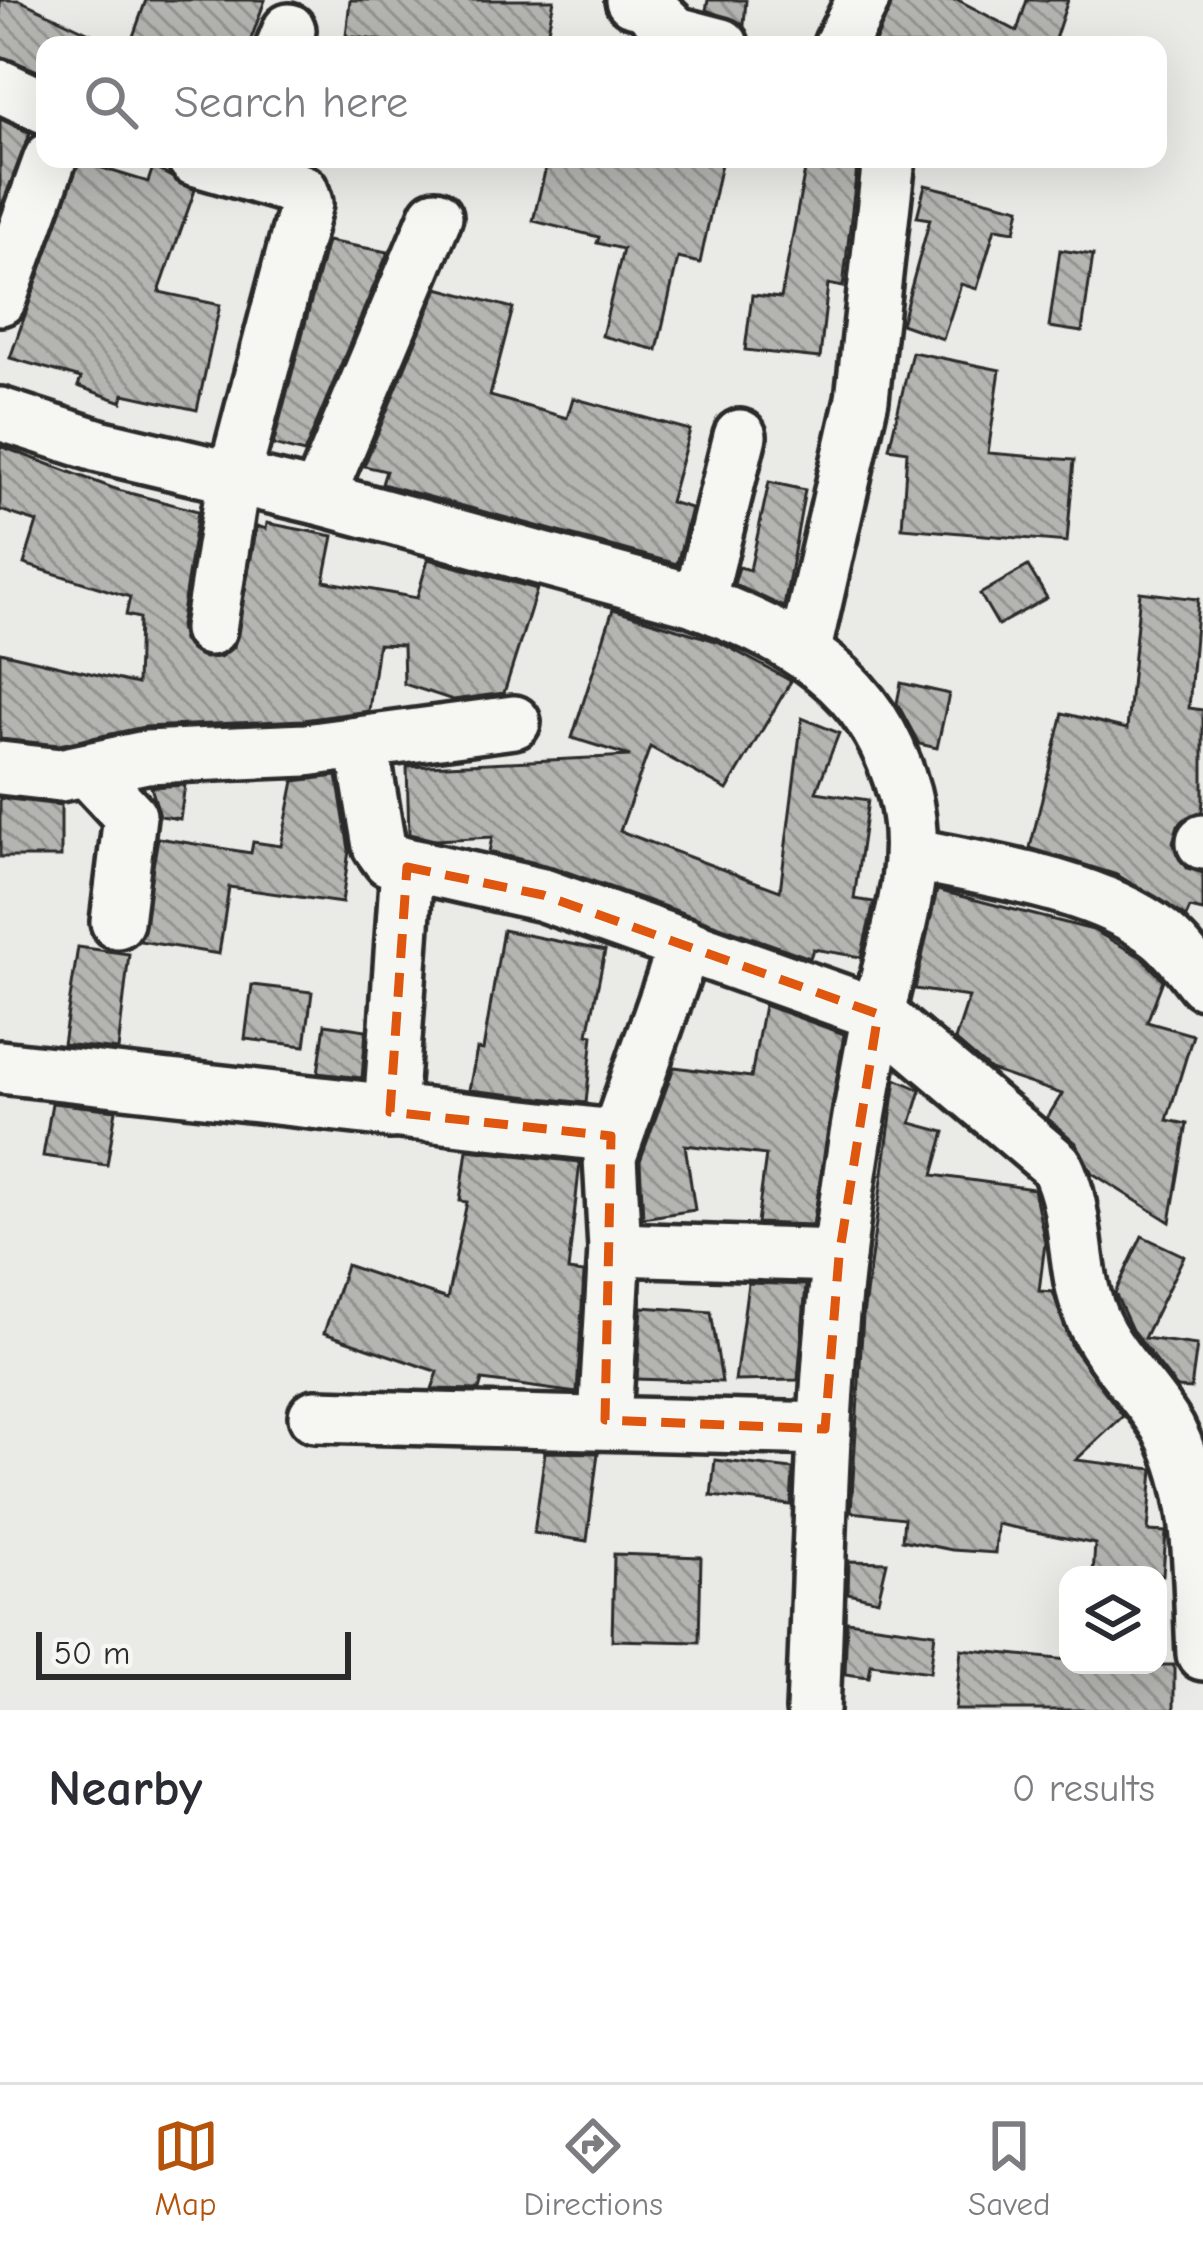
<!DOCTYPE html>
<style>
:root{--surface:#fff;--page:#f7f7f7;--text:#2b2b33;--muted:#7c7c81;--line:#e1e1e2;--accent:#b45309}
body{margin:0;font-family:"Comic Neue",sans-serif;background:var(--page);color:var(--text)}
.controls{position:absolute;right:36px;bottom:36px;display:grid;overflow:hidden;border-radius:24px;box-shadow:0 12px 48px #0002}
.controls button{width:108px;height:108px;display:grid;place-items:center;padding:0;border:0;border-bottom:3px solid var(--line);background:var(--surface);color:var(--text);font:60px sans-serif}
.scale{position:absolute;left:36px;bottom:30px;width:315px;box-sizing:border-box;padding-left:12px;border:6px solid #2b2b2b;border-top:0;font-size:33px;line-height:42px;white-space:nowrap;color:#2b2b2b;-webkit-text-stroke:9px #f6f6f2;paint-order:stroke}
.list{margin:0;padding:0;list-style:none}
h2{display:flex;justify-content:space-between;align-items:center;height:156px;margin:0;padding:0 48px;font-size:51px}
h2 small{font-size:39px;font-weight:400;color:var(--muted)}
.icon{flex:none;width:66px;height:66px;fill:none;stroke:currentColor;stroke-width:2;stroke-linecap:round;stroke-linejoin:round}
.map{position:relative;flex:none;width:1203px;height:1710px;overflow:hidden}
.search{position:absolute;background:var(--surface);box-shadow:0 12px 48px #0002;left:36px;right:36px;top:36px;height:132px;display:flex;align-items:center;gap:30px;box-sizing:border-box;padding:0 42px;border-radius:24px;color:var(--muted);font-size:45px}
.sheet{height:372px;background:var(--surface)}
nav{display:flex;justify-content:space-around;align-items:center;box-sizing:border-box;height:168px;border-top:3px solid var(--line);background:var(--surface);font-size:33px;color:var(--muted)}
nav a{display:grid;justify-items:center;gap:6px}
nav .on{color:var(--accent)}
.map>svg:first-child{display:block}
.building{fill:url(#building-back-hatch);stroke:#2b2b2b;stroke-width:3}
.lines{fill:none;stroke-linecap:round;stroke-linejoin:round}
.street-casing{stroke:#2b2b2b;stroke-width:60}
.street{stroke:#f6f6f2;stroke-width:51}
.marked{fill:none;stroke:#df570e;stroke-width:9;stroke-dasharray:24 15;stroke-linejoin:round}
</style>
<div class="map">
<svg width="1203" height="1710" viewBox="0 0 1203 1710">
<defs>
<pattern id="building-back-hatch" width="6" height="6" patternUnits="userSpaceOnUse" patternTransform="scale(3)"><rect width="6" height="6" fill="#b4b4b1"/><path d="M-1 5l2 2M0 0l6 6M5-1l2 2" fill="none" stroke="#939390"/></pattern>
</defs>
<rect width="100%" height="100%" fill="#eaeae6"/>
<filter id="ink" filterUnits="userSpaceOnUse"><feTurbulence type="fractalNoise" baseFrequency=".00833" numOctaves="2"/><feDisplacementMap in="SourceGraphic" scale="24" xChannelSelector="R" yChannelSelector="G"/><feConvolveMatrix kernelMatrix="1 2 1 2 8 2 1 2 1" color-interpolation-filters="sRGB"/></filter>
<g filter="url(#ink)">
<g class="building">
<path d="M0,0H19L115,45H45V74L0,56Z"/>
<path d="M146,0H265L249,45H130Z"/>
<path d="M350,0H554L545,45H416L346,36Z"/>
<path d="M708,0H746L744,25L706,10Z"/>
<path d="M893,0H958L1017,31L1027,0H1068L1053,45H874Z"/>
<path d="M0,119L30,133L0,210Z"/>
<path d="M548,159H722L700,263L678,258L657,350L602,336L623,249L597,243L599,237L533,221Z"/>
<path d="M807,159H858L843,287L828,284L820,358L745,350L752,295L781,298Z"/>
<path d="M79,161L148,182L153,167L195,190L159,292L220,305L197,410L124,394L122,402L78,386L81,378L10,358Z"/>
<path d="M925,185L1020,208L1015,231L995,228L977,289L961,284L943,339L901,324L930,219L917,217Z"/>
<path d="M327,241L388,252L304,453L273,445Z"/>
<path d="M1060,250L1093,255L1082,332L1049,327Z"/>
<path d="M438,288L513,308L490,396L567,418L573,398L690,430L670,502L691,508L677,564L382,484L386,471L364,466Z"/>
<path d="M912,352L1000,370L988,453L1074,460L1067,542L902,528L907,451L889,448Z"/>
<path d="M0,446L118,490L198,511L180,626L183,641L204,658L220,657L234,647L257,526L266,529L267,523L333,536L324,581L417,598L428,559L537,589L504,693L453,700L404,684L403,645L378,644L369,711L303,720L144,727L59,745L0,739V652L137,684L139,618L126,615L130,597L24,564L37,522L0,510Z"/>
<path d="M769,482L805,490L784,607L734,584L739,567L750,570Z"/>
<path d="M1028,566L1047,598L998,625L980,594Z"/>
<path d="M1140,592L1198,599L1189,708L1203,710V801L1202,811L1178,825L1173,843L1187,868L1203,873V911L1190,908L1186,917L1117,875L1030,848L1063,713L1127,729Z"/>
<path d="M613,609L719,642L791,681L727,790L650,747L620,831L780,891L802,718L839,733L816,792L868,800L854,899L874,902L861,957L813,949L810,958L553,867L489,852L492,837L435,840L409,834L407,767L630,756L572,738Z"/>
<path d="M901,683L949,694L937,748L919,744L897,703Z"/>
<path d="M337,776L349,850L342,903L229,887L219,954L140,941L158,838L251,853L253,842L281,846L294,781Z"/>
<path d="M185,785L180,819L160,816L151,787Z"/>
<path d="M0,798L61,805V857H0Z"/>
<path d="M937,890L1093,930L1141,957L1163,980L1147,1022L1193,1035L1167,1120L1187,1124L1170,1222L1092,1173L1076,1143L1047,1118L1062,1094L990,1070L955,1040L969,997L915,989Z"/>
<path d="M503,930L605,951L588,1034L593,1035L586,1103L469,1090L477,1049L483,1050Z"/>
<path d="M78,947L129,954L118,1050L63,1044Z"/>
<path d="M252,985L312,992L305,1046L245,1039Z"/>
<path d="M764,1005L844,1034L813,1225L757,1223L766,1155L685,1145L695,1210L643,1218L640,1161L674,1067L751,1077Z"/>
<path d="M325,1024L366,1030L362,1078L318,1073Z"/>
<path d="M896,1079L921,1090L911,1123L945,1132L933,1175L1034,1189L1045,1243L1039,1291L1053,1292L1072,1347L1123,1416L1076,1460L1153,1469L1148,1531L1166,1532L1163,1575H1093L1095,1544L997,1524L995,1553L952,1550L902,1540L904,1518L851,1512L863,1316Z"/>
<path d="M52,1103L116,1110L107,1165L43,1156Z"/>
<path d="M467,1150L580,1162L568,1271L584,1273L577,1393L482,1380L479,1390L432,1389L438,1372L324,1333L346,1265L447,1299L467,1202L460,1201Z"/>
<path d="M1142,1236L1184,1256L1144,1338L1197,1345L1191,1389L1177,1388L1132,1330L1115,1293Z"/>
<path d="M748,1283L806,1285L798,1380L735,1381Z"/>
<path d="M642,1307L711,1312L722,1382L637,1379Z"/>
<path d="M545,1452L598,1453L587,1541L534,1533Z"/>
<path d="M715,1460L793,1469L791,1505L711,1496Z"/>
<path d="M614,1554L701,1557L699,1642L612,1640Z"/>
<path d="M849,1561L887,1562L878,1600L848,1593Z"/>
<path d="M847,1621L935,1633L930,1672L871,1664L869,1677L845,1674Z"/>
<path d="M961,1649L1068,1660V1665H1174V1710H955Z"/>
</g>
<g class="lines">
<defs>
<g id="street">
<path d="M632,0L645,3L676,33L722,45"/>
<path d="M283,45L289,30"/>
<path d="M840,45L863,0"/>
<path d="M0,86L45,107"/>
<path d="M194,159L294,188L302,191L306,203L234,477L210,629"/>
<path d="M0,299L50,159"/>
<path d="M0,414L99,446L318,498L694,600C795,639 873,679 904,793C924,869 893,942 878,1015C862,1095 848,1177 839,1257C821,1407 820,1559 813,1710"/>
<path d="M318,498L436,216"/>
<path d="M699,602L740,436"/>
<path d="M805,649L862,399L889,159"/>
<path d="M362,745L379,846L389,860L543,895L878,1014L1056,1165C1080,1213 1071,1267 1091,1316C1108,1359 1146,1390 1169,1430C1203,1495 1199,1580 1203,1654"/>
<path d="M0,768L60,775L146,757L306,750L514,722"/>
<path d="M89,772L130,816L117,922"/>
<path d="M1203,843V841"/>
<path d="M911,854C987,870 1096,885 1159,933C1176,946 1190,966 1203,982"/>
<path d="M0,1067L614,1136"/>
<path d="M390,1112L407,867"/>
<path d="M615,1249L839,1256"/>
<path d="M315,1416L825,1429"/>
<path d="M605,1420L615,1249L610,1157L685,944"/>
</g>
</defs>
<use href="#street" class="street-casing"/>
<use href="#street" class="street"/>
</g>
</g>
<path class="marked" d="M407,867L543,895L878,1014L839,1256L825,1429L605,1420L611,1136L390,1112Z"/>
</svg>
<div class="controls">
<button><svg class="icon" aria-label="layers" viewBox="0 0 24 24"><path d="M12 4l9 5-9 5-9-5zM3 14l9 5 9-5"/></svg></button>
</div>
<div class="scale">50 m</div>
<div class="search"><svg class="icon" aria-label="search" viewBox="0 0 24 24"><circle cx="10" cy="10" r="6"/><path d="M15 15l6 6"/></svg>Search here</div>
</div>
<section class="sheet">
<h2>Nearby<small>0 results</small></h2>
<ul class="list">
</ul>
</section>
<nav>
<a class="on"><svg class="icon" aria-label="map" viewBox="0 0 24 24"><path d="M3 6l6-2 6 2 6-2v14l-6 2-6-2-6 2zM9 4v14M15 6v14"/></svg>Map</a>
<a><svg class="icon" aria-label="directions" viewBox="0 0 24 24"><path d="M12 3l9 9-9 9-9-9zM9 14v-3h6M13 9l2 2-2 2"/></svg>Directions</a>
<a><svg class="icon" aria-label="saved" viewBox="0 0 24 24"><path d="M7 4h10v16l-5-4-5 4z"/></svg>Saved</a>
</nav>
